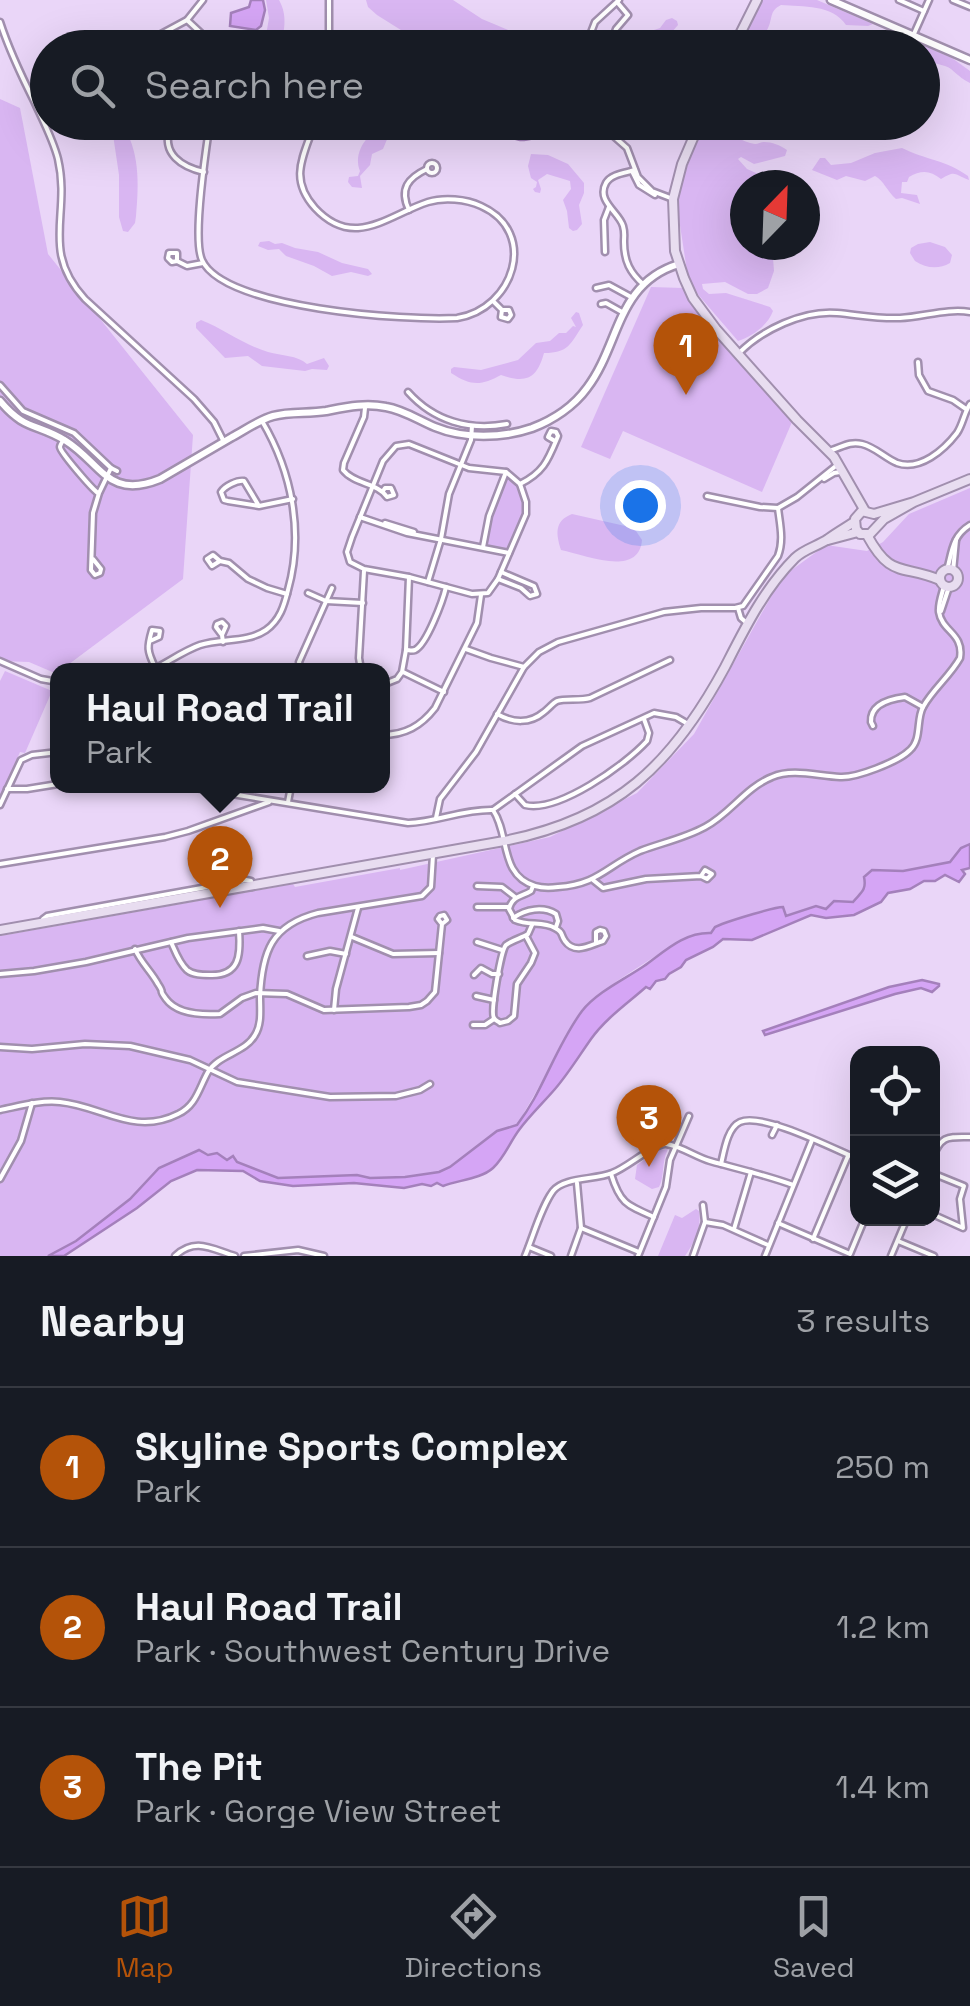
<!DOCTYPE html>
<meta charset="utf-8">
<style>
:root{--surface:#171b24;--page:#242831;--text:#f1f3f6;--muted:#9ea1a6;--line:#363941;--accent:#b45309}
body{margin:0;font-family:"Space Grotesk",sans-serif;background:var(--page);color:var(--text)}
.controls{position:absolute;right:30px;bottom:30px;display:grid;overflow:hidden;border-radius:20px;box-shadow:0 10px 40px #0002}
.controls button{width:90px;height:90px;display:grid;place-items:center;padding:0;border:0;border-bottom:2px solid var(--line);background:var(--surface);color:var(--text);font:50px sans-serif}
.compass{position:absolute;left:730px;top:170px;width:90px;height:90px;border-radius:50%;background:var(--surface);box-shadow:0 10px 40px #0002;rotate:23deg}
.you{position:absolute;left:640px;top:505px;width:35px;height:35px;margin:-25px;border:8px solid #fff;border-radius:50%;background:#1a73e8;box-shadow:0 0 0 15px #1a73e833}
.badge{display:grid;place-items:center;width:65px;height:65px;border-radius:50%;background:var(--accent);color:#fff;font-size:32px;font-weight:700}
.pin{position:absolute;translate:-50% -82px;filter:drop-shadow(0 2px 5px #0008)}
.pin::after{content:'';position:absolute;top:52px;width:35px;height:30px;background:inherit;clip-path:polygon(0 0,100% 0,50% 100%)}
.popup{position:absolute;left:50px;top:663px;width:340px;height:130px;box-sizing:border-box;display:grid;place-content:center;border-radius:20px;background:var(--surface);filter:drop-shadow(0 2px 8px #0005);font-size:32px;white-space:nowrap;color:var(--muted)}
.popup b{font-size:38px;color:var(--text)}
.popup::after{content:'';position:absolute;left:50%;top:100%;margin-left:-20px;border:20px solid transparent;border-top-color:var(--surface)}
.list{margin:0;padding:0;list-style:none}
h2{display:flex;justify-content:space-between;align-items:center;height:130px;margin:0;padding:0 40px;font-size:42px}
h2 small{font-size:32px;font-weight:400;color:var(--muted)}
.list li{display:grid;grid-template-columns:65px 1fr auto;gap:30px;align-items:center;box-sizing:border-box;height:160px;padding:0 40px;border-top:2px solid var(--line)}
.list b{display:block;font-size:38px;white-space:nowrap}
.list p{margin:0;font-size:32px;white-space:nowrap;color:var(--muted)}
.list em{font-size:32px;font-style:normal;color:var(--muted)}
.icon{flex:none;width:55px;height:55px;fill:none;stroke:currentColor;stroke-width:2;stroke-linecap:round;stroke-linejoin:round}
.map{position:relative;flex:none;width:970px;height:1256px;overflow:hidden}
.search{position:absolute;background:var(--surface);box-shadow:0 10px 40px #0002;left:30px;right:30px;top:30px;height:110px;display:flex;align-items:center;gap:25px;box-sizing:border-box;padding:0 35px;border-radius:55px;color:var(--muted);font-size:38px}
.sheet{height:610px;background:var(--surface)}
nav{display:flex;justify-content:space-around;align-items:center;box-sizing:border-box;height:140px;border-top:2px solid var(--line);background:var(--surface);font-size:28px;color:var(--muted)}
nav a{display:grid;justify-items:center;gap:5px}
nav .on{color:var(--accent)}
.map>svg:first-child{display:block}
.green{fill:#d9b6f2}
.water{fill:#d5a5f5;stroke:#a480bb;stroke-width:2.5}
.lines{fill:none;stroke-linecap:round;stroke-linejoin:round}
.minor-casing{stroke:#a18fae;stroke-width:9}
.tertiary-casing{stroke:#a18fae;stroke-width:11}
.secondary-casing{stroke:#a18fae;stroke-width:12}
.minor{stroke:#fff;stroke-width:4}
.tertiary{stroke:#fff;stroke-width:6}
.secondary{stroke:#e8ddf0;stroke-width:8}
</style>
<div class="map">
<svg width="970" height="1256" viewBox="0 0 970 1256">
<rect width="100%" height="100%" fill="#ead6f8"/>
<g class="green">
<path d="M266,0H279C288,16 284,30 281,47H264L269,18Z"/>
<path d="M366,0H453L482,19L513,32L514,35L509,47H428L377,15L368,7Z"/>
<path d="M760,0H817L873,24L868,26L846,25C832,4 803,7 781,5C769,11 773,18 768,28C765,35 760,41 757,47L737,48Z"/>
<path d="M672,18L677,21L678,25C665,39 666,48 645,47L648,32L660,28L666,20Z"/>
<path d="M887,30L952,58L970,71V83C962,79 958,75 951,69C944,64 932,64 923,58L922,48L907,47L884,37L883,35Z"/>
<path d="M0,99L20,108L48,254L193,435L183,579L61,670H58L57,674L29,662L0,661Z"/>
<path d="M115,123H121C140,149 139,184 136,216L135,223L128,232L123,231L119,217V175L112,128Z"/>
<path d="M400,123H416V125L412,129L388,137L383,149L372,154L370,165L360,176L362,188L352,187L348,182L349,177L358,176L360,171C354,156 362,141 375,131C382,126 392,127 400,123Z"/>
<path d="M704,123H720C727,133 742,142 755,144C758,144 761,142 764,142C772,142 780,145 787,150L785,156L754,164L741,157L738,159L747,169L765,177L767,185H745V197L741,201L745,204V245H772L774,271L768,288L757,294H748L725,282L702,284L703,289L709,294L726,293L770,307L773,311C768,325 753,336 738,341L695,291L687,271L678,212V201L683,177Z"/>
<path d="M902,148C926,160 946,160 968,176L969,180C953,174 956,170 941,179C930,170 921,170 909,177L907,182H902L901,193L917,195L920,204L902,198L896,199C887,191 884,181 875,176L865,181L846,176L837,180L812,170L820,158H825L831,165L851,163L875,153Z"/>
<path d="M531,154L548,155L568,164L584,183V193L579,205L582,224L577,230L573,231L569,228L567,211L563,200L571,189L570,181L547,174L538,180L541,189L540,193L535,192L533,189L536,187L537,182L531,178L528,166Z"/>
<path d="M269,241L275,244L282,243L295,248L318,252L342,263L368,269L372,274L368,276L351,272L332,276L314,266L286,256L279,249L268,250L258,246L260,242Z"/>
<path d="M930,242L945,247L952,255L950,263C938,270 926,268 915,261L910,253L911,248L918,244Z"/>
<path d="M651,287L683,288L705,322L792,422L762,492L623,431L610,459L581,447Z"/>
<path d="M576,312L579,313L583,325C570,344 569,353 544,353C537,378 527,384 501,375C481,386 471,386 451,373V369L454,367L481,370L518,360L536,343L550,341L559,333H566L573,326L576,327L571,318Z"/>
<path d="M201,320C224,329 244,345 268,352C282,356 297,355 307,364L324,358L329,366L327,370L312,369L305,371L262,366L248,356L225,358L196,328V323Z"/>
<path d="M510,476C534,499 521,525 507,549L489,546L486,541L496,502L506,478Z"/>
<path d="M970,488V844L961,848L950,862L903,871L872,870L863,893L853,902L834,901L826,909L816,906L786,916L783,907L769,909L722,924L715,927L711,933L692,935L654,957L617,981L583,1010L517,1125L490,1136L450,1167L439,1172L404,1177L370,1178L357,1175L278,1178L236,1162V1158L232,1156L227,1160L198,1150L159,1168L140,1190L70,1245L48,1256H0V936L293,884L295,887L400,868V870L550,837L637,793L694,734L782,577L826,545L867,551L883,542L909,514Z"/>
<path d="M572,514L634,528L642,540C639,578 585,555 561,550C556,534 554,521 572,514Z"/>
<path d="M5,671L52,691L25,753L20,752L0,798V681Z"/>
<path d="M668,1149C661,1163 665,1176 659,1187L652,1189L635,1179L637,1165L658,1150Z"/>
<path d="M696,1209L699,1211C702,1229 694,1243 685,1256H658L675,1215L682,1218Z"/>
</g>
<g class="water">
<path d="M251,0H263L265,10L261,26L256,30L230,26L231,13L249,7Z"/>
<path d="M480,123H552L546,135C538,136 527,141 520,140C512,139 487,127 480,123Z"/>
<path d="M970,844V868L962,870L965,874L959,882L945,875L935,881H924L910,889L888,893L881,902L854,915L826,918L811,915L752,940L723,939L713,947L686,960L681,967L669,974L665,979L656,981L650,989L646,987C628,1003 606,1018 591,1039C579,1056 568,1074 555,1089C543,1103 530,1115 519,1130C510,1142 504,1158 493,1168C481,1179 458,1180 443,1186L437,1183L431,1186L422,1184L404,1188L354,1183L293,1186L260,1181L243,1171L197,1170L171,1181L137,1208L64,1256H48L76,1241L130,1199L159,1168L199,1150L208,1155L217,1153L227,1160L233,1156L237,1162L278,1178L357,1175L370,1178L405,1177L439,1172L450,1167L497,1131L517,1125C523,1117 529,1108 534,1099C550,1070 562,1038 582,1011C597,992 625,979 644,966C665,951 684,932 711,933L715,927L722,924C733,920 774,907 783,907L786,916L816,906L826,909L834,901L853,902C860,893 867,891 864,877L872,870L903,871L950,862L961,848Z"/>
<path d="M922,980L939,984V986L932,992L921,988L895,994L765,1035L763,1031L889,987Z"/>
</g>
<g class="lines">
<defs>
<g id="minor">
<path d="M899,0L924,11"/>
<path d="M953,0L970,7"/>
<path d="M187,20L217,48"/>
<path d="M0,22C9,50 21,75 34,101C42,119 53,139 58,159C71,215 40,250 85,299L194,399L214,422L224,442"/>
<path d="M913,36L929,0"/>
<path d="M330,41L346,43L354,48"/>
<path d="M103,42L116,48"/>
<path d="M135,48L187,20L203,0"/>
<path d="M329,48V0"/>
<path d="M585,48L595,22L619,0"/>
<path d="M609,48L616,29L628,15L617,2"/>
<path d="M210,122C206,150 192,238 202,260C224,309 408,321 457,318C514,309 539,232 481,206C466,199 444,197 428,202C388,215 354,250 315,208C288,178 304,156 315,122"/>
<path d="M608,122L610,133L627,148L638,177L652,191L673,199"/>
<path d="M170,128C161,154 182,167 204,172"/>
<circle cx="432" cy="168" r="5"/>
<path d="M635,170C625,173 611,174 606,183C596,201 619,212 623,226C625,233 624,235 624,242C624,261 630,273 644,285"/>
<path d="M632,171L639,185L655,195"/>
<path d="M409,210C399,189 408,178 427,169"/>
<path d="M605,252L604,220L609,207"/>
<path d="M177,261V253H169L168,258L172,262L177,261L187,266L203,263"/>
<path d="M596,288L609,285L631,297"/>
<path d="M494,302L502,310H509L511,315L508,319L501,317L502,310"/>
<path d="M601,304L606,303L622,312"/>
<path d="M739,353C762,330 803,310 837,313C859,315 878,319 900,318C923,317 948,308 970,312"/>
<path d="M918,362L919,375L928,391L953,400L966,409"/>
<path d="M0,385L23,411L74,433L111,468L117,471"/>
<path d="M408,392C434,421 469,431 507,424"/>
<path d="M365,408L364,417L344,463L343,470C354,484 378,483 387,497L394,495L391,488H385L383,491"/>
<path d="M64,439C62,442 60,445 60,447C60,452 92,489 98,493"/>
<path d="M409,444L469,468L506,472L520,484L526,502V514L498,579L488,593L472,594L409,577L364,569L350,562L347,552L352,537L383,461L396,446Z"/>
<path d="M832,450C842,447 850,441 862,444C875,447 885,458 897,463C920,471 944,450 957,433C963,424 964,413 970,404"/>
<path d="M824,479L834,473L840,472"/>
<path d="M520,484C544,472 548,460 558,436L556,432L551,431L548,437L555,441"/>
<path d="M707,496L760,507L778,508L797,497L837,465"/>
<path d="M259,506L244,481C237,480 225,486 221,492L224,500L228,501L259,506L293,499"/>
<path d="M360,517L407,533L509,553"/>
<path d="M385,523L414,532"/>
<path d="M483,547L489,516L506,472"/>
<path d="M93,559L101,569L100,573L95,575L91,570L93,513L99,493L111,468"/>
<path d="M220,561L212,566L207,559L213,555L220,561L229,563L248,579L267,588L287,594"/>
<path d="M947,570C952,552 952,536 970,525"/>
<path d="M953,571L956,540"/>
<path d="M498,579L521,588L530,596L537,594L534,586L501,572"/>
<path d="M428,582L441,539L449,494L471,440L472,426"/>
<path d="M308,593L326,601L363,603"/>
<path d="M738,608L741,618L748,624"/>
<path d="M941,611L949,587"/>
<path d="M222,635L216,627L217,624L222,622L226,626L222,635L223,642"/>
<path d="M150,641L159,637L160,631L152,630C147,647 147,651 155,667"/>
<path d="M466,649L491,658L524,667"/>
<path d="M406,650C409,650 412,651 415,650C427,644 443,600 446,587"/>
<path d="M0,661L41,679L58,682"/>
<path d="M152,670C167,663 183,651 200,645C221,638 247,643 266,630C280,620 284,606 288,590C304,533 292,472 262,421"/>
<path d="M301,670L299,662L332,588"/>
<path d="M361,670L359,658L364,571"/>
<path d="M403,672L444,692"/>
<path d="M382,685L397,679L402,672L406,650L409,577"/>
<path d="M497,714C513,723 530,724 544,712C548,709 553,703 557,701C565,698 580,701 590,698L670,660"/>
<path d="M873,726L871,722C870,704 889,699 905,697L923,707"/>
<path d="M382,735C405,735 421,726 435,708L477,623L481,595"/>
<path d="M183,786L408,823C437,822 464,809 493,810C510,835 499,875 535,886C542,888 550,888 558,887C599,884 606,866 640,851C661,843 685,838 705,827C730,814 745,788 772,777C792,768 818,776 840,777C856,778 898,762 910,750C922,739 916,720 923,707C933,689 950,676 960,658C964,633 942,632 939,612C938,604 942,594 944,586"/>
<path d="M7,789H27L58,784"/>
<path d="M515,794L525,805C558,813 625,765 647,741L649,733L644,719"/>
<path d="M288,802L291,786"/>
<path d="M0,805L21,760L32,755L58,752"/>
<path d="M493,810L582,746L654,713L676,717L688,724"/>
<path d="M436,818L440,799L476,752L524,667L539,652L558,642L664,612L701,608H735L743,606L778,556C784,540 780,525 778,508"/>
<path d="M0,864L165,837L188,831L269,802"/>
<path d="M593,880L603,888L646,879L701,876L707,879L712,874L705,870L701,876"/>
<path d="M477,886L502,887L515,897"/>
<path d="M533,886L531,891C521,897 512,896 509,909L515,920C528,926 543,921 555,928C564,933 560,934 565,941C575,955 590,945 603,941L606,936L604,931L600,930L596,932V943"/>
<path d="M477,907H509"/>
<path d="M513,918C526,909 543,906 556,914L558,921L556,927"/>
<path d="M44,922L43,919L47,916L246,880L251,881L252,887"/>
<path d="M526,936L535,953L531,963L517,984L514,1016L508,1021L500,1023C498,1021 495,1021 494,1018C490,1013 501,950 506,945C512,940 522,938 528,934L532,925"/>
<path d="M352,937L393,954L439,953"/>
<path d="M171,942C175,951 179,963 187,970C193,975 202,975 210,975C239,976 241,956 239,931"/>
<path d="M477,942L502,950"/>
<path d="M135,949C141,963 151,971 158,984C166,996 157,987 166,999C177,1014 203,1015 220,1014L242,998L256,993L287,994L324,1010L409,1007L421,1005L427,1001L435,992L442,924L447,920L444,915L440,916L438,919L442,924"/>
<path d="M307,956L330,951L346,954"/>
<path d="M0,974L34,971L86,962L188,938L263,928L279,931"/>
<path d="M474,975L481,968L492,974H499"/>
<path d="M476,996L494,1000"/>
<path d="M334,1010L336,989L358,908"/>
<path d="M473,1025H485L494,1019"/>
<path d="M0,1047L32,1049L85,1044L130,1046L190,1060L237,1082L330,1097L396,1096L420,1090L430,1084"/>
<path d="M0,1110C20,1106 40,1100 60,1102C102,1106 134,1136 178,1114C196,1106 199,1088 208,1072C219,1054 245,1053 255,1035C262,1024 260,1010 260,997C262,952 271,925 318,913L422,896L431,887L433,855"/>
<path d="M772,1135L777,1125"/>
<path d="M932,1158C942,1135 947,1137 970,1137"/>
<path d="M721,1164C724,1152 727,1128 740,1122C762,1112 834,1149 858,1159"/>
<path d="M932,1173L964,1186L960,1199L963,1228L932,1214"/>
<path d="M611,1174C620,1203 626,1205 654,1217"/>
<path d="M0,1179L21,1141L32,1103"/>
<path d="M705,1222L723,1225L768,1245"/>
<path d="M778,1223L850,1254L865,1218"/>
<path d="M581,1228L639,1252"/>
<path d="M734,1229L751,1172"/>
<path d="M813,1239L848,1156"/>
<path d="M898,1241L934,1256"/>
<path d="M529,1247L551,1256"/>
<path d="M175,1256C195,1237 212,1249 235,1256"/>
<path d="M244,1256L298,1250L324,1256"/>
<path d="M525,1256C533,1237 541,1207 553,1191C564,1177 595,1180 612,1173C627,1168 654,1143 666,1144C681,1146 696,1157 710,1161C738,1169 766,1175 793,1185"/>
<path d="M571,1256L581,1228L577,1183"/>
<path d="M638,1256L666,1187L670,1160L689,1116"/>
<path d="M693,1256L705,1222L703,1205"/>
<path d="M765,1256L812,1140"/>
<path d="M891,1256L907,1218"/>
</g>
<g id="tertiary">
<path d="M831,0L970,60"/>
<path d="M0,401C25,431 37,423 66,441C101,463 108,500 160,479C184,465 208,451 232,437C245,430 259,420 273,416C290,411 308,414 326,411C347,407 365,403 386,407C404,410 418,420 435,427C464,439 503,438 532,428C553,420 574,406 587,388C620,345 616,283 679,264"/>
</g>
<g id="secondary">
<path d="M733,48L757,0"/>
<path d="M700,122L682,164L673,199L675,251L684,278L693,298L716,329L797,420L834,457L865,511"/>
<path d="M914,502L874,514L862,511L855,519L856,529L860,534H870L884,519L914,502L970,479"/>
<path d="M867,535C891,579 901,564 940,580"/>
<path d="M828,540L858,532"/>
<circle cx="949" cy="578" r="9"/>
<path d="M0,930L504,841C616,819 672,765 725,667C745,628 764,589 795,558C804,549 818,546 828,539C836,533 845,528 854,522"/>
</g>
</defs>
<use href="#minor" class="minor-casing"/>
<use href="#tertiary" class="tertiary-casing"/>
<use href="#secondary" class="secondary-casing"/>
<use href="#minor" class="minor"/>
<use href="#tertiary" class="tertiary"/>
<use href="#secondary" class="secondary"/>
</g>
</svg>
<div class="controls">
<button><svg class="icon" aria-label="locate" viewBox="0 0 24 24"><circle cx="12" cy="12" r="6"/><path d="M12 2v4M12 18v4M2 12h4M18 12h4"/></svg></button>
<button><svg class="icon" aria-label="layers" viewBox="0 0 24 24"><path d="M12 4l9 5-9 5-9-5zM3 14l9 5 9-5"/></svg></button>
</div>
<svg class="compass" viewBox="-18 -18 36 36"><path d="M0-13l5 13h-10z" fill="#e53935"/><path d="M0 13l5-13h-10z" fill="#9ea1a6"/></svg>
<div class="you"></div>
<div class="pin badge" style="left:686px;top:395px">1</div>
<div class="pin badge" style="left:220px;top:908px">2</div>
<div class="popup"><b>Haul Road Trail</b>Park</div>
<div class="pin badge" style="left:649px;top:1167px">3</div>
<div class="search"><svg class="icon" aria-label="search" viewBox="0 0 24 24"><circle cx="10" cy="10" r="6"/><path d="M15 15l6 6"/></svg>Search here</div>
</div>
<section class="sheet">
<h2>Nearby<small>3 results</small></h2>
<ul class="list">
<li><span class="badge">1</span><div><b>Skyline Sports Complex</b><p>Park</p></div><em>250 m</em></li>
<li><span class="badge">2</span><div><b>Haul Road Trail</b><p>Park · Southwest Century Drive</p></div><em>1.2 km</em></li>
<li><span class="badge">3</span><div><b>The Pit</b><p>Park · Gorge View Street</p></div><em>1.4 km</em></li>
</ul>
</section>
<nav>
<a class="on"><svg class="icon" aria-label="map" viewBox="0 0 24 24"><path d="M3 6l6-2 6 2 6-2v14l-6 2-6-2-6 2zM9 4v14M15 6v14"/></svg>Map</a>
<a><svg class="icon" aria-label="directions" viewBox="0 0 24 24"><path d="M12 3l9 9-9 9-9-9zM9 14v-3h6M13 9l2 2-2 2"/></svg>Directions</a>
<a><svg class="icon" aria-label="saved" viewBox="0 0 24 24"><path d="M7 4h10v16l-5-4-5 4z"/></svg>Saved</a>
</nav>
